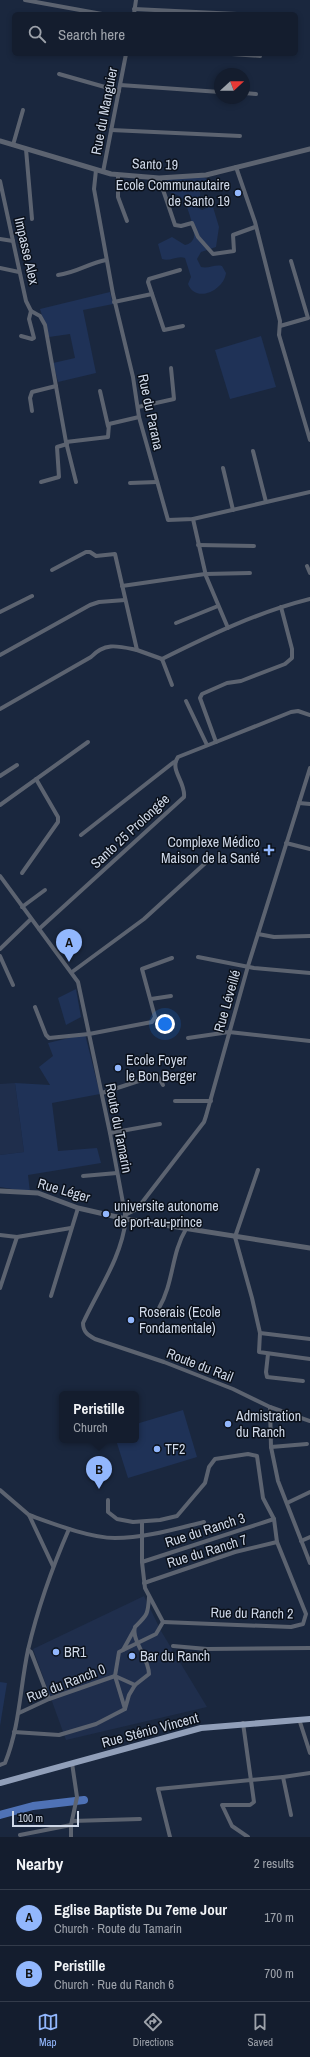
<!DOCTYPE html>
<meta charset="utf-8">
<style>
:root{--surface:#141d2e;--page:#1d2636;--text:#f1f3f6;--muted:#9da2aa;--line:#333b4a;--accent:#92b7fd}
body{margin:0;font-family:"Archivo Narrow",sans-serif;background:var(--page);color:var(--text)}
.compass{position:absolute;left:214px;top:68px;width:36px;height:36px;border-radius:50%;background:var(--surface);box-shadow:0 2px 6px #0003;rotate:69deg}
.scale{position:absolute;left:12px;bottom:10px;width:67px;box-sizing:border-box;padding-left:4px;border:2px solid #cfd8e8;border-top:0;font-size:11px;line-height:14px;white-space:nowrap;color:#cfd8e8;-webkit-text-stroke:3px #0a101a;paint-order:stroke}
.you{position:absolute;left:165px;top:1024px;width:14px;height:14px;margin:-10px;border:3px solid #fff;border-radius:50%;background:#1a73e8;box-shadow:0 0 0 6px #1a73e833}
.badge{display:grid;place-items:center;width:26px;height:26px;border-radius:50%;background:var(--accent);color:#111;font-size:13px;font-weight:700}
.pin{position:absolute;translate:-50% -33px;filter:drop-shadow(0 1px 2px #0008)}
.pin::after{content:'';position:absolute;top:21px;width:14px;height:12px;background:inherit;clip-path:polygon(0 0,100% 0,50% 100%)}
.popup{position:absolute;left:59px;top:1391px;width:80px;height:52px;box-sizing:border-box;display:grid;place-content:center;border-radius:6px;background:var(--surface);filter:drop-shadow(0 1px 3px #0005);font-size:13px;white-space:nowrap;color:var(--muted)}
.popup b{font-size:15px;color:var(--text)}
.popup::after{content:'';position:absolute;left:50%;top:100%;margin-left:-8px;border:8px solid transparent;border-top-color:var(--surface)}
.list{margin:0;padding:0;list-style:none}
h2{display:flex;justify-content:space-between;align-items:center;height:52px;margin:0;padding:0 16px;font-size:17px}
h2 small{font-size:13px;font-weight:400;color:var(--muted)}
.list li{display:grid;grid-template-columns:26px 1fr auto;gap:12px;align-items:center;box-sizing:border-box;height:56px;padding:0 16px;border-top:1px solid var(--line)}
.list b{display:block;font-size:15px;white-space:nowrap}
.list p{margin:0;font-size:13px;white-space:nowrap;color:var(--muted)}
.list em{font-size:13px;font-style:normal;color:var(--muted)}
.icon{flex:none;width:22px;height:22px;fill:none;stroke:currentColor;stroke-width:2;stroke-linecap:round;stroke-linejoin:round}
.map{position:relative;flex:none;width:310px;height:1837px;overflow:hidden}
.search{position:absolute;background:var(--surface);box-shadow:0 2px 6px #0003;left:12px;right:12px;top:12px;height:44px;display:flex;align-items:center;gap:10px;box-sizing:border-box;padding:0 14px;border-radius:6px;color:var(--muted);font-size:15px}
.sheet{height:164px;background:var(--surface)}
nav{display:flex;justify-content:space-around;align-items:center;box-sizing:border-box;height:56px;border-top:1px solid var(--line);background:var(--surface);font-size:11px;color:var(--muted)}
nav a{display:grid;justify-items:center;gap:2px}
nav .on{color:var(--accent)}
.map>svg:first-child{display:block}
.built{fill:#1f2e4c}
.green{fill:#1f3257}
.lines{fill:none;stroke-linecap:round;stroke-linejoin:round}
.river{stroke:#4f72b6;stroke-width:8}
.minor{stroke:#5c6370;stroke-width:4}
.tertiary{stroke:#5c6370;stroke-width:5}
.primary{stroke:#919fb9;stroke-width:6}
.poi-dot{fill:#92b7fd;stroke:#0a101a;stroke-width:1.5}
.labels{text-anchor:middle;stroke-width:3;stroke-linejoin:round;paint-order:stroke}
.street-label{font-size:14px;fill:#cfd8e8;stroke:#0a101a}
.poi-label{font-size:14px;fill:#cfd8e8;stroke:#0a101a;text-anchor:start}
</style>
<div class="map">
<svg width="310" height="1837" viewBox="0 0 310 1837">
<rect width="100%" height="100%" fill="#1a273e"/>
<g class="built">
<path d="M15,1083L24,1152L0,1155V1084Z"/>
<path d="M144,1596L161,1631L207,1707L66,1740L33,1649Z"/>
</g>
<g class="green">
<path d="M203,177L207,179L206,181L200,186C199,189 201,193 200,196C198,202 194,206 202,210L209,207H213L219,227L216,247L201,252L197,259L201,267C208,269 215,264 222,266L226,273C224,290 196,304 188,284L191,277L185,258C177,255 170,262 162,259L158,244L172,237L185,245C190,244 193,241 194,237C195,230 187,203 182,198C178,194 172,194 168,191L165,183L168,179Z"/>
<path d="M110,292L113,304L83,310L96,373L58,382L53,363L75,358L70,334L49,337L40,309Z"/>
<path d="M261,336L276,387L230,399L215,350Z"/>
<path d="M76,989L81,1017L66,1025L58,998Z"/>
<path d="M85,1034L100,1094L52,1103L58,1151L97,1148L101,1163L28,1175L30,1192L0,1187V1155L24,1152L15,1083L50,1085L39,1067L53,1056L48,1043Z"/>
<path d="M183,1410L197,1457L128,1478L116,1440H136V1424Z"/>
<path d="M0,1682L7,1683L0,1726Z"/>
</g>
<g class="lines">
<path class="river" d="M0,1815L33,1806L84,1800"/>
<g class="minor">
<path d="M25,0L102,14"/>
<path d="M134,9L237,14"/>
<path d="M134,14L136,0"/>
<path d="M232,54L260,56"/>
<path d="M59,74L119,91"/>
<path d="M120,85L220,92"/>
<path d="M244,93L256,94"/>
<path d="M111,130L240,136"/>
<path d="M13,145L23,110"/>
<path d="M26,149L32,219"/>
<path d="M236,167L255,222L280,321L279,335L310,440"/>
<path d="M96,170L94,189L113,294L133,377L139,417L168,520L193,519L310,492"/>
<path d="M103,172L126,54"/>
<path d="M118,175V197L127,221"/>
<path d="M159,178L175,225L181,226L192,223L198,237L213,254L234,251L233,235L255,227"/>
<path d="M0,181L26,301L31,311L40,316L45,325L66,442L76,482"/>
<path d="M0,239L13,241"/>
<path d="M0,268L19,272"/>
<path d="M58,275C76,273 89,263 106,260"/>
<path d="M152,294L148,282L149,279L180,270"/>
<path d="M114,302L152,294L164,330L183,326"/>
<path d="M280,326L308,318L291,261"/>
<path d="M21,336L32,339L34,338L29,319L31,311"/>
<path d="M100,391L108,426"/>
<path d="M138,407L174,399L171,368"/>
<path d="M32,411L30,398L32,392L56,386"/>
<path d="M66,442L108,437L109,424L139,417"/>
<path d="M253,451L266,502"/>
<path d="M223,468L233,510"/>
<path d="M41,482L59,477L57,447L67,444"/>
<path d="M130,483L157,482"/>
<path d="M193,519L206,576L228,628"/>
<path d="M198,545L254,546"/>
<path d="M307,566L310,573"/>
<path d="M52,570L86,552H90L96,556L115,554L137,650L162,659"/>
<path d="M122,586L205,574L250,573"/>
<path d="M0,612L32,596"/>
<path d="M176,623L218,606"/>
<path d="M0,655L90,605L99,602L125,600"/>
<path d="M162,659C210,635 258,612 310,599"/>
<path d="M162,659L172,685"/>
<path d="M186,701L207,745"/>
<path d="M0,709L91,657C105,642 118,646 137,650"/>
<path d="M216,742L291,712L298,711L310,715"/>
<path d="M0,776L17,765"/>
<path d="M299,803L310,804"/>
<path d="M0,805L88,742"/>
<path d="M81,835L174,762"/>
<path d="M286,843L310,849"/>
<path d="M22,873L58,822V817L36,779"/>
<path d="M0,876L78,982L110,1133L126,1219C121,1259 99,1288 83,1323C83,1332 88,1335 95,1339L164,1362L233,1389L270,1407L310,1421"/>
<path d="M22,907L45,890"/>
<path d="M39,929L184,797C186,782 169,770 178,757L216,742L200,698L202,694L227,683L241,681L285,664L292,658V649L281,607"/>
<path d="M258,934L274,937L310,936"/>
<path d="M0,949L31,919"/>
<path d="M0,956L13,985"/>
<path d="M198,957L254,968L310,973"/>
<path d="M72,972L144,919L212,857"/>
<path d="M151,999L171,996"/>
<path d="M35,1007L46,1035L49,1038L89,1034L152,1022L155,1017L142,969L172,958"/>
<path d="M188,1038L229,1032L310,1041"/>
<path d="M102,1093L157,1075L163,1085"/>
<path d="M175,1101H211"/>
<path d="M110,1133L160,1124"/>
<path d="M258,1170L235,1237L252,1298L260,1333L310,1339"/>
<path d="M83,1176L117,1173"/>
<path d="M125,1215L137,1209L204,1122L206,1116L248,966L310,768"/>
<path d="M0,1235L17,1237L71,1228"/>
<path d="M0,1288L17,1237"/>
<path d="M51,1296L78,1208"/>
<path d="M159,1308C174,1282 171,1254 186,1229"/>
<path d="M260,1333L259,1352L310,1359"/>
<path d="M268,1354L266,1372L267,1377L303,1381"/>
<path d="M270,1407L271,1447L278,1481L310,1563"/>
<path d="M271,1447L307,1444"/>
<path d="M0,1490L29,1515L53,1566"/>
<path d="M108,1500V1512L117,1519L133,1522L160,1520L177,1516L205,1483L209,1467L215,1459L248,1454L257,1456L263,1498L274,1519L277,1542L306,1614L303,1624L291,1627L163,1622"/>
<path d="M287,1503L310,1492"/>
<path d="M29,1515C54,1524 90,1538 115,1538C145,1538 175,1529 204,1522"/>
<path d="M301,1541L310,1537"/>
<path d="M142,1562L274,1519"/>
<path d="M144,1583L235,1552L277,1542"/>
<path d="M173,1646L207,1649L310,1648"/>
<path d="M28,1650L31,1652L49,1699"/>
<path d="M123,1650L134,1630"/>
<path d="M135,1685L115,1676L119,1652L156,1634L163,1622L145,1588L142,1562V1522"/>
<path d="M125,1709L129,1695L135,1685L149,1674C149,1658 131,1640 135,1627C147,1615 148,1615 149,1597"/>
<path d="M299,1719L310,1753"/>
<path d="M243,1723L254,1802L250,1805H222L232,1826L248,1837"/>
<path d="M14,1732L59,1735L96,1724L125,1709L115,1676L49,1699L19,1713"/>
<path d="M0,1765L5,1763C20,1726 20,1687 28,1650C38,1607 52,1568 69,1529"/>
<path d="M291,1815L283,1777L310,1773"/>
<path d="M72,1821L140,1819"/>
<path d="M20,1835L71,1825"/>
<path d="M71,1837V1825L77,1797L72,1763"/>
<path d="M170,1837L158,1789L283,1777"/>
</g>
<g class="tertiary">
<path d="M0,141L111,174L159,178L206,175L310,149"/>
<path d="M0,1191L38,1193L78,1208L126,1219L310,1248"/>
</g>
<path class="primary" d="M0,1783L201,1728L310,1719"/>
</g>
<g class="poi-dot">
<circle cx="238" cy="193" r="4"/>
<path d="M267 844h4v4h4v4h-4v4h-4v-4h-4v-4h4z"/>
<circle cx="118" cy="1068" r="4"/>
<circle cx="106" cy="1214" r="4"/>
<circle cx="131" cy="1320" r="4"/>
<circle cx="228" cy="1424" r="4"/>
<circle cx="157" cy="1449" r="4"/>
<circle cx="56" cy="1652" r="4"/>
<circle cx="132" cy="1656" r="4"/>
</g>
<g class="labels">
<g class="street-label">
<text transform="translate(104 111) rotate(-79)" y="5">Rue du Manguier</text>
<text transform="translate(155 164) rotate(2)" y="5">Santo 19</text>
<text transform="translate(27 251) rotate(77)" y="5">Impasse Alex</text>
<text transform="translate(151 412) rotate(78)" y="5">Rue du Parana</text>
<text transform="translate(130 831) rotate(-43)" y="5">Santo 25 Prolongée</text>
<text transform="translate(227 1001) rotate(-74)" y="5">Rue Léveillé</text>
<text transform="translate(119 1128) rotate(79)" y="5">Route du Tamarin</text>
<text transform="translate(64 1190) rotate(16)" y="5">Rue Léger</text>
<text transform="translate(200 1365) rotate(21)" y="5">Route du Rail</text>
<text transform="translate(205 1530) rotate(-18)" y="5">Rue du Ranch 3</text>
<text transform="translate(207 1551) rotate(-17)" y="5">Rue du Ranch 7</text>
<text transform="translate(252 1613) rotate(1)" y="5">Rue du Ranch 2</text>
<text transform="translate(66 1683) rotate(-21)" y="5">Rue du Ranch 0</text>
<text transform="translate(150 1730) rotate(-15)" y="5">Rue Sténio Vincent</text>
</g>
<g class="poi-label">
<text x="230" y="190" text-anchor="end">Ecole Communautaire<tspan x="230" dy="16">de Santo 19</tspan></text>
<text x="260" y="847" text-anchor="end">Complexe Médico<tspan x="260" dy="16">Maison de la Santé</tspan></text>
<text x="126" y="1065">Ecole Foyer<tspan x="126" dy="16">le Bon Berger</tspan></text>
<text x="114" y="1211">universite autonome<tspan x="114" dy="16">de port-au-prince</tspan></text>
<text x="139" y="1317">Roserais (Ecole<tspan x="139" dy="16">Fondamentale)</tspan></text>
<text x="236" y="1421">Admistration<tspan x="236" dy="16">du Ranch</tspan></text>
<text x="165" y="1454">TF2</text>
<text x="64" y="1657">BR1</text>
<text x="140" y="1661">Bar du Ranch</text>
</g>
</g>
</svg>
<svg class="compass" viewBox="-18 -18 36 36"><path d="M0-13l5 13h-10z" fill="#e53935"/><path d="M0 13l5-13h-10z" fill="#9da2aa"/></svg>
<div class="scale">100 m</div>
<div class="you"></div>
<div class="pin badge" style="left:69px;top:962px">A</div>
<div class="pin badge" style="left:99px;top:1489px">B</div>
<div class="popup"><b>Peristille</b>Church</div>
<div class="search"><svg class="icon" aria-label="search" viewBox="0 0 24 24"><circle cx="10" cy="10" r="6"/><path d="M15 15l6 6"/></svg>Search here</div>
</div>
<section class="sheet">
<h2>Nearby<small>2 results</small></h2>
<ul class="list">
<li><span class="badge">A</span><div><b>Eglise Baptiste Du 7eme Jour</b><p>Church · Route du Tamarin</p></div><em>170 m</em></li>
<li><span class="badge">B</span><div><b>Peristille</b><p>Church · Rue du Ranch 6</p></div><em>700 m</em></li>
</ul>
</section>
<nav>
<a class="on"><svg class="icon" aria-label="map" viewBox="0 0 24 24"><path d="M3 6l6-2 6 2 6-2v14l-6 2-6-2-6 2zM9 4v14M15 6v14"/></svg>Map</a>
<a><svg class="icon" aria-label="directions" viewBox="0 0 24 24"><path d="M12 3l9 9-9 9-9-9zM9 14v-3h6M13 9l2 2-2 2"/></svg>Directions</a>
<a><svg class="icon" aria-label="saved" viewBox="0 0 24 24"><path d="M7 4h10v16l-5-4-5 4z"/></svg>Saved</a>
</nav>
